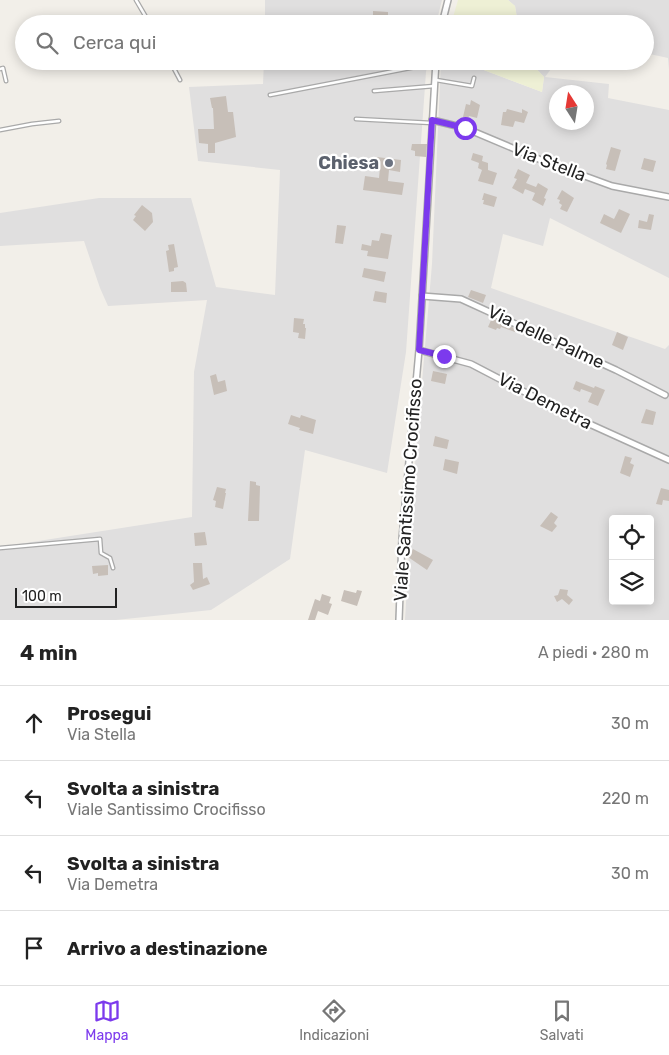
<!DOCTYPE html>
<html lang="it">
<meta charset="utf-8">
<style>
:root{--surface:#fff;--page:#f6f6f6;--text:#222;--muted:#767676;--line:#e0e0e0;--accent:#7c3aed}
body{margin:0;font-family:Rubik,sans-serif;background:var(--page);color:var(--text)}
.controls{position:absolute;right:15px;bottom:15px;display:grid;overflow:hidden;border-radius:5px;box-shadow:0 2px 12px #0003}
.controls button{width:45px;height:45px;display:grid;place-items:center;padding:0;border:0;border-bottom:1px solid var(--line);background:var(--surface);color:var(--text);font:25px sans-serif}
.compass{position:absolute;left:549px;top:85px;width:45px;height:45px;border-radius:50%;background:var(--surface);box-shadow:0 2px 12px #0003;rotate:348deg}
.scale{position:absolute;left:15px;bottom:12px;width:102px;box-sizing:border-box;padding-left:5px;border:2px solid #222;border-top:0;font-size:14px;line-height:18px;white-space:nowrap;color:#222;-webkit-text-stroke:4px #fff;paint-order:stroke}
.stop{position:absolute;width:15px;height:15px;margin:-11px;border:4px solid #7c3aed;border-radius:50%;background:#fff}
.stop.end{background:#7c3aed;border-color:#fff;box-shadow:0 1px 5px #0008}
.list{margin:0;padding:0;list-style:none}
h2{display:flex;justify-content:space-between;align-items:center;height:65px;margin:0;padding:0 20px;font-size:21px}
h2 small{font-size:16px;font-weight:400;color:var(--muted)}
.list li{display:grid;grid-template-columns:32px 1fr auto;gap:15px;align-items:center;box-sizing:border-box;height:75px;padding:0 20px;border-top:1px solid var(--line)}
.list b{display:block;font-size:19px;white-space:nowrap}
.list p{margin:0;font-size:16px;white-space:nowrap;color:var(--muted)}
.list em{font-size:16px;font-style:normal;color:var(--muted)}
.icon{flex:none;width:28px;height:28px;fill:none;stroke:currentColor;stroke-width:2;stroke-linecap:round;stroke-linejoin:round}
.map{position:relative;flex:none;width:669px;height:620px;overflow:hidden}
.search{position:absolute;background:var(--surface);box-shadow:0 2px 12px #0003;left:15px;right:15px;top:15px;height:55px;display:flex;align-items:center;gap:12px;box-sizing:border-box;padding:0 18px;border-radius:28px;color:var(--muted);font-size:19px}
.sheet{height:365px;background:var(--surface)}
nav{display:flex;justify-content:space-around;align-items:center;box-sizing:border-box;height:70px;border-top:1px solid var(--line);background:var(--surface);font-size:14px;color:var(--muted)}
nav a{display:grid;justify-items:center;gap:2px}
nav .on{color:var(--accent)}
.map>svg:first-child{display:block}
.residential{fill:#e0dfdf;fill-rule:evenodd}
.farmland{fill:#eef0d5}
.building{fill:#c7bfb8}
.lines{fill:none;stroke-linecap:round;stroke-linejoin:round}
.service-casing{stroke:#a9a9a9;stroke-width:5}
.minor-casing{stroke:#a9a9a9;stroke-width:8}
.service{stroke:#fff;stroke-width:2.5}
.minor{stroke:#fff;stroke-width:5}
.route{stroke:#7c3aed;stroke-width:6}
.worship-dot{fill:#6b7280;stroke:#fff;stroke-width:2}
.labels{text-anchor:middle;stroke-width:4.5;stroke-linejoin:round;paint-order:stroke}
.street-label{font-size:18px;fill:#222;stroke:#fff}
.worship-label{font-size:18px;font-weight:bold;fill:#5b616d;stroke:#fff;text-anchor:end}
</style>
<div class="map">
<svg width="669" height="620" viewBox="0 0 669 620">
<rect width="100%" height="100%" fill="#f2efe9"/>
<g class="residential">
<path d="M265,0H442L436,24H265Z"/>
<path d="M508,0H669V69L668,58L645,53V24H518L515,6Z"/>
<path d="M264,61H428L426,72L406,352L387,473L305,450L290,559L211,610L116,620H0V547L192,517L194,372L207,300L108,306L100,288L84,241L0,246V213L99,198H191L216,287L275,295L280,170L198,161L189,87L263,84Z"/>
<path d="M441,61H460L542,92L544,77L529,61H557L545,77L609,84L608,98L669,110V278L550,218L543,246L503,234L491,288L665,349L669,345V620H405L412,500L432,264ZM556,92H586V122H556ZM613,519H650V601H613Z"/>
</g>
<g class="farmland">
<path d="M458,0H508L515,6L518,24H451Z"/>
<path d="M460,61H529L544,77L542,92Z"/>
</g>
<g class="building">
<path d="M373,11L388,12V20L373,21Z"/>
<path d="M226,96L228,112H233L236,137L215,143V153H208V144L199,143L198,129H214L213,108H212L210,98Z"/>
<path d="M471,100L480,105L477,118L469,116L468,119L463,117L466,104L470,105Z"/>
<path d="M507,109L522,113V109L528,112L524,123L515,121L513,127L501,125L503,112H506Z"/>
<path d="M412,144H427L426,157L415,156V151L411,150Z"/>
<path d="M611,147L621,150L615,171L606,169L607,165L606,164Z"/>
<path d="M473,153L483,156L482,161L488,163V170L497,173L493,185L478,181L482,170L478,168L479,163L471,160Z"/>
<path d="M377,157L401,160L400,172L389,170L388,181L404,183L402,195L363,190L365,176L379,178L380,167L376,166Z"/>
<path d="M644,158L656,161L653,172L641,169Z"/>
<path d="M518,169L530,175L526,183L536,187L538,183L548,189L544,198L546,199L543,206L532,200L535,193L525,189L523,194L512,188L517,179L514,178Z"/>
<path d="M562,190L574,198L567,212L560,209L562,205L559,203L560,200L557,199Z"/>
<path d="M484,193L497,197L494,207L483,204L484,200H482Z"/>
<path d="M142,205L152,213L153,222L145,231L133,220L136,216L134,215Z"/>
<path d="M619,209L630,214L621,233L600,223L604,214L614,219Z"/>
<path d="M649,214L654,215L651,230L638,228L639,220L647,222Z"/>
<path d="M337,225L346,226L343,244L335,243Z"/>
<path d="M381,233L392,235L388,259L367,256L368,251L361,250L362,244L371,246L372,240L379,241Z"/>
<path d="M174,244L178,267L174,268V271L169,272L166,251L169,250L168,245Z"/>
<path d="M364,268L386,272L384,282L362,277Z"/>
<path d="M183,281L186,283L187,292H171V282Z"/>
<path d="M471,290L486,295L483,303L468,297Z"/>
<path d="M375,291L387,293L386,303L373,301Z"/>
<path d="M294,318L304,319L303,324H305V328H306L305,339L298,338L299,333L293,332Z"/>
<path d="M492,318L516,329L515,332L501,327L500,329L497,328L496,330L488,327Z"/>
<path d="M617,332L628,337L623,350L612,345Z"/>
<path d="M433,371L447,374L445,384L431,381Z"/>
<path d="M216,374L218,382L225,380L227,391L214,395L210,376Z"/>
<path d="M576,381L594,388L595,386L605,390L598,406L588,402L592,393L581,389L580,392L573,389Z"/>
<path d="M646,409L656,412L653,425L641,423Z"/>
<path d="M291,415L300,418L301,415L316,420L313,434L299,430L300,428L288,424Z"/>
<path d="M435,436L449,440L447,449L433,446Z"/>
<path d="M625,456L632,458L630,463L634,465L630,477L620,473Z"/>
<path d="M445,459L459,462L457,474L443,470Z"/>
<path d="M250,481L256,482V485L260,486L259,521H248Z"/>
<path d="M217,487L226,489L225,493H226L223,509L215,507L216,501L213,500Z"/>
<path d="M661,488L669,490V501L663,500L662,505L656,504Z"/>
<path d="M551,512L558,517L554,523L557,526L552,532L540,526Z"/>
<path d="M205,532L207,545L195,546L194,533Z"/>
<path d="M413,549L433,560L427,570L408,557Z"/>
<path d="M193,563H202L203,579L207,577L210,584L193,590L190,585L194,582Z"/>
<path d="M108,565V575L98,576V573L93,574L92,566Z"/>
<path d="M560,589L568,590L567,595L573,600L569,605L562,599L557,602L554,596L558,595Z"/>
<path d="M344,590L356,593L357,590L362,591L357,606L341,601Z"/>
<path d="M322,594L331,597L329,603L332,604L328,615L318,611L315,620H308L315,599L320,601Z"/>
</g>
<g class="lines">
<defs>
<g id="service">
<path d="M136,0L150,24"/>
<path d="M170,61L180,80"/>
<path d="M0,69L3,68L6,81"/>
<path d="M436,80L472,86L474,78"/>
<path d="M374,91L434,86"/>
<path d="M270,95L436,63"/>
<path d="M356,119L432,123"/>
<path d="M0,130L32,124L59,121"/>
<path d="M0,548L100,539L101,553L110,558L113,568"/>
</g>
<g id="minor">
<path d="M442,24L448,0"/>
<path d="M432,120L465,128L541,160L612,186L669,197"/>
<path d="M422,296L461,299L616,370L665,395"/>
<path d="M419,350L471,364L563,412L669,460"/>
<path d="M399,620L402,539L419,350L436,61"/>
</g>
</defs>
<use href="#service" class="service-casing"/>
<use href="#minor" class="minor-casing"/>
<use href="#service" class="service"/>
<use href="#minor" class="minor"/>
</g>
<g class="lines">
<path class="route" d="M444,356L419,350L432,120L465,128"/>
</g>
<circle class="worship-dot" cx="389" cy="163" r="5"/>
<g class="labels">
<g class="street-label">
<text transform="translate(549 162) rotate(21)" y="6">Via Stella</text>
<text transform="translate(546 337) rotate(25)" y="6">Via delle Palme</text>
<text transform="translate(545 401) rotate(27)" y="6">Via Demetra</text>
<text transform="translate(408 490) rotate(-86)" y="6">Viale Santissimo Crocifisso</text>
</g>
<g class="worship-label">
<text x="379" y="169">Chiesa</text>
</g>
</g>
</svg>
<div class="controls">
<button><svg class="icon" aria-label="locate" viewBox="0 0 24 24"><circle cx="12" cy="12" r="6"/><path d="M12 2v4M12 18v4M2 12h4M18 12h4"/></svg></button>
<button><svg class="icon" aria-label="layers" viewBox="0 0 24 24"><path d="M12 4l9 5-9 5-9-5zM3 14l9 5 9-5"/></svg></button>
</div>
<svg class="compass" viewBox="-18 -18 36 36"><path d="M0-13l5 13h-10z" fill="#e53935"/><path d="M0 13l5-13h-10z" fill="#767676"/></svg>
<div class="scale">100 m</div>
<div class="stop" style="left:465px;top:128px"></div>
<div class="stop end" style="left:444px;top:356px"></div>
<div class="search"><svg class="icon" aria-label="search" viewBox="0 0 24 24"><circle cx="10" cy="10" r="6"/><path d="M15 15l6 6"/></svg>Cerca qui</div>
</div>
<section class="sheet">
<h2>4 min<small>A piedi · 280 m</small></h2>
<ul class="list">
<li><svg class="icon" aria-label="ahead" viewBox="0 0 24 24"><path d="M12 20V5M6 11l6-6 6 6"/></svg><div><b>Prosegui</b><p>Via Stella</p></div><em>30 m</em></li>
<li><svg class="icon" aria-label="left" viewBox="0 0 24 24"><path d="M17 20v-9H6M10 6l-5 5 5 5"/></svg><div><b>Svolta a sinistra</b><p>Viale Santissimo Crocifisso</p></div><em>220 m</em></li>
<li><svg class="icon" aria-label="left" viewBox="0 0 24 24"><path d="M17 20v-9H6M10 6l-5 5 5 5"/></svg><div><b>Svolta a sinistra</b><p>Via Demetra</p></div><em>30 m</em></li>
<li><svg class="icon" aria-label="arrive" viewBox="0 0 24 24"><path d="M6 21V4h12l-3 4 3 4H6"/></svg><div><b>Arrivo a destinazione</b></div></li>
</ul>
</section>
<nav>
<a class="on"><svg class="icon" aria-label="map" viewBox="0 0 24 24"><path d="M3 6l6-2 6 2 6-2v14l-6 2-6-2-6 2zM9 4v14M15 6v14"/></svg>Mappa</a>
<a><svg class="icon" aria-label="directions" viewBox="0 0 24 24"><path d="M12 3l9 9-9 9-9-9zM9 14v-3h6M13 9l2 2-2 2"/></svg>Indicazioni</a>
<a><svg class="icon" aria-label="saved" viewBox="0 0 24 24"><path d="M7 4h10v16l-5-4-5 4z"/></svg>Salvati</a>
</nav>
